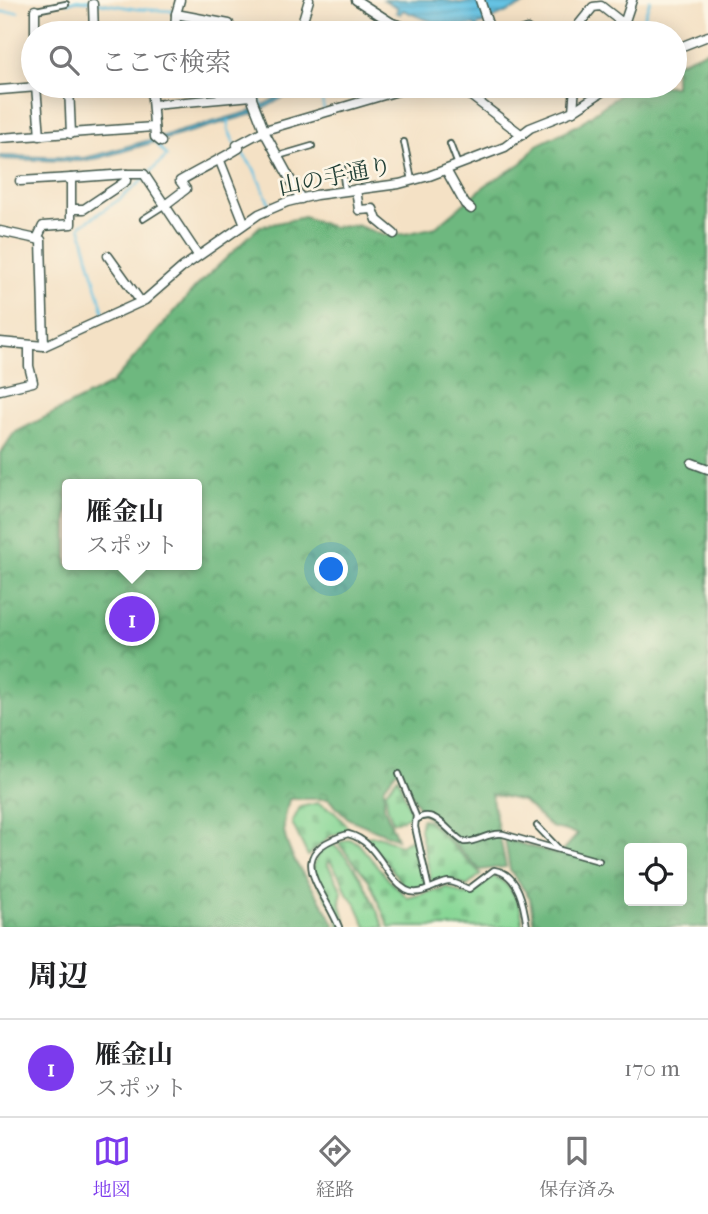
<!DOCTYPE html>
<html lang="ja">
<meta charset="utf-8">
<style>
:root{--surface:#fff;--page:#f2f2f2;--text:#202124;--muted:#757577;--line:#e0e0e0;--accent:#7c3aed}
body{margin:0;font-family:"IM FELL French Canon","Noto Serif JP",serif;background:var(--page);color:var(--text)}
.controls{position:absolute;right:21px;bottom:21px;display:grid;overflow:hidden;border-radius:7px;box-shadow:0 4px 18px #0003}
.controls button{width:63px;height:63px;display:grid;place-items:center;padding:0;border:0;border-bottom:2px solid var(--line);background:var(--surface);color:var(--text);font:35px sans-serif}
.you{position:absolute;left:332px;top:570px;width:24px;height:24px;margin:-18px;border:5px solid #fff;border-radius:50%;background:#1a73e8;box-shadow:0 0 0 10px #1a73e833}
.badge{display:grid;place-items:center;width:46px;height:46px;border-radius:50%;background:var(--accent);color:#fff;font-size:23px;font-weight:700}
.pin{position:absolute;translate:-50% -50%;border:4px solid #fff;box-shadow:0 2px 7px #0006}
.popup{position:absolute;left:62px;top:479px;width:140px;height:91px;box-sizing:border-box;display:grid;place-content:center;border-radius:7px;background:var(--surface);filter:drop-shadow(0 2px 5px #0005);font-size:23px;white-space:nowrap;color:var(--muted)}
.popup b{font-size:26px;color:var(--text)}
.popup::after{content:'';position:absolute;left:50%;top:100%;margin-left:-14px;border:14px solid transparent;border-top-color:var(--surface)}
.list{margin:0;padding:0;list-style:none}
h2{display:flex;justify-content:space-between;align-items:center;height:91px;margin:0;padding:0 28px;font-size:30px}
h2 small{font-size:23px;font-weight:400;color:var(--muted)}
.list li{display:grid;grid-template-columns:46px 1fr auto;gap:21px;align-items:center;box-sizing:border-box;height:98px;padding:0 28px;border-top:2px solid var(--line)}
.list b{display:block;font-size:26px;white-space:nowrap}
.list p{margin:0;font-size:23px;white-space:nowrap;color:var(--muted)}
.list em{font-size:23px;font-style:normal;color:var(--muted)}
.icon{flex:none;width:38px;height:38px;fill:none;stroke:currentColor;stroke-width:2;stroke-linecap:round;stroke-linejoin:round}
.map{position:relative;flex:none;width:708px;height:927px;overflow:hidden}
.search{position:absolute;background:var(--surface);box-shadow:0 4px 18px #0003;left:21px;right:21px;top:21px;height:77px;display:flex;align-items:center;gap:18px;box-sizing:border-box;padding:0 24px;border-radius:38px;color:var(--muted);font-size:26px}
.sheet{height:189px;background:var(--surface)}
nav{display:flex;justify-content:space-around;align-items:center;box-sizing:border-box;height:98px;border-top:2px solid var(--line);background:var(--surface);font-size:19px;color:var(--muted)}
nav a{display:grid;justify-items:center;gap:4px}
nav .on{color:var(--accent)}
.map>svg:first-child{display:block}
.forest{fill:url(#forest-crowns);stroke:#467a5a;stroke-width:2;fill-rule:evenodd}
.cemetery{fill:url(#cemetery-stones);stroke:#548a65;stroke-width:2}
.water{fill:url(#water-rules);stroke:#42808c;stroke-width:2}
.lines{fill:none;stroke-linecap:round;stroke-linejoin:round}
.stream{stroke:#65c2e3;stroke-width:2.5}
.service-casing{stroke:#3f564a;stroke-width:8}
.minor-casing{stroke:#3f564a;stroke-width:11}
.service{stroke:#fff;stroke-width:4.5}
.minor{stroke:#fff;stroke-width:8}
.labels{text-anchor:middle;stroke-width:5;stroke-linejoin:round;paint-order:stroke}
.street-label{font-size:23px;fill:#1f3d34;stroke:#fcf5e5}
</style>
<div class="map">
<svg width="708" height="927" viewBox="0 0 708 927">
<defs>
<pattern id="forest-crowns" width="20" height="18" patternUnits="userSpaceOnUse" patternTransform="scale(1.75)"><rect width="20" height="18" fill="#6eb87f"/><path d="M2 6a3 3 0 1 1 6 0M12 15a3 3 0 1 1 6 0" fill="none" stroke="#5a9769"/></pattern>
<pattern id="cemetery-stones" width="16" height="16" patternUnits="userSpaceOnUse" patternTransform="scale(1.75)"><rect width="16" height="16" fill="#88d796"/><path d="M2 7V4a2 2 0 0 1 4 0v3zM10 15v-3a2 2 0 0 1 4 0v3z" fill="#75b982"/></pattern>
<pattern id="water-rules" width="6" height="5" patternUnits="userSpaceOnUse" patternTransform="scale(1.75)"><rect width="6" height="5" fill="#65c2e3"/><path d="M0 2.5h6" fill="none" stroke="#539fb9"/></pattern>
</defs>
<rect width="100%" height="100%" fill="#fcf5e5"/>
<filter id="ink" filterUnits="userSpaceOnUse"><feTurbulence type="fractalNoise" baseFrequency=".0143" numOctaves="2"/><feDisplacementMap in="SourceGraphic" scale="14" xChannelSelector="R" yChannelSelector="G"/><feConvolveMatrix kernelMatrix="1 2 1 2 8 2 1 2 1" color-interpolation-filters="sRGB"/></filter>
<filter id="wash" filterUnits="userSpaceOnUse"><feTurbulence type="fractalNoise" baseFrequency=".00686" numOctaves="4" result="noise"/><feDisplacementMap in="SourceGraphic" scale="28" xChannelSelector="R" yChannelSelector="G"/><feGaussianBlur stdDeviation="1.57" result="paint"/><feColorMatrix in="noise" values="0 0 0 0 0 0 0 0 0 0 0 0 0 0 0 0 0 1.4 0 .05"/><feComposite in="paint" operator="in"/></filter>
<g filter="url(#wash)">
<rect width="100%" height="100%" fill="#f4e1c5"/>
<path class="forest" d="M708,50V927H534L530,898L510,870L505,839L559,855L578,834L551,827L523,801L491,794L506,867L480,870L419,808L398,769L384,787V807L397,839L349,819L328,799H289C287,809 283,821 284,831C290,868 322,893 335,927H0V454L14,433L111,384L196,287L259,227L304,217L332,227L356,225L383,235L405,234L436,227L486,185L522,163L537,145L578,125L631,86H675V64ZM67,484H197V565H67ZM629,848H682V901H629Z"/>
<g class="cemetery">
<path d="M398,777L412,816L393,822L387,806L386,791Z"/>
<path d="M317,803L334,811L350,830L330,836L308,856L292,823L300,807Z"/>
<path d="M422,819L427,820L481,874L467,886L447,878L432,883L420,830Z"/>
<path d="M378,836L400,845L414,838L426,885L416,888L404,886L384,859L362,837Z"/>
<path d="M350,839L358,843L388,879L408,898L447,887L465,895L475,891L493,876C511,882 524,908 522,927H389L369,880L338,843Z"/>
<path d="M331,843C358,863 371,897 384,927H366L355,902L348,895L342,880L330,861L327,863L342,891L340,901L347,927H340C332,892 290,871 331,843Z"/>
</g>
<g class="water">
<path d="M384,0H441L460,3L481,0H534L478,25L476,31L475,25C448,28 427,21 403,10L400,14L396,12L398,8Z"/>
<path d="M296,86H303L256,113L99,158L80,161L0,159V156L84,158L97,155L255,110Z"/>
</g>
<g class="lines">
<g class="stream">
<path d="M95,2L136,9L173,11"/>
<path d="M67,3L77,0L90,1"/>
<path d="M0,12H18"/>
<path d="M639,33L650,0"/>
<path d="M319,86L324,110"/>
<path d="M252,89L262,104"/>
<path d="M580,102L602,86"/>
<path d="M229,120L228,129L235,145"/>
<path d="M240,150L254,169L270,205"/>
<path d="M148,174L167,156L155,142"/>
<path d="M104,314L80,226L120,199L144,179"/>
</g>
</g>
</g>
<g filter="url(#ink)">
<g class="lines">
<defs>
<g id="service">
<path d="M36,10L66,4"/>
<path d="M94,28H114"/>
<path d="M404,142L412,180"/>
<path d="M450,144L458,165"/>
<path d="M278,156L312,146"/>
<path d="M342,167L345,191"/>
<path d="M143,219L165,205"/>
<path d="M399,774L416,816L415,827L429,889"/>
<path d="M416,820C435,806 448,833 464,842C477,843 488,832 503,834L599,861"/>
<path d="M537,826L558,848"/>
<path d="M339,927C323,887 281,853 348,834C378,841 384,877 406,890C420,898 434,884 448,882C455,881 462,887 469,889L494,870C519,873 524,906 527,927"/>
</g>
<g id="minor">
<path d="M180,0L176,14L229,24V31L231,33"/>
<path d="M356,0L392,23L400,33"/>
<path d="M480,0L491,33"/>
<path d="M93,4L94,33"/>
<path d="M35,10V33"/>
<path d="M392,23L425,33"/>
<path d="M175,33L176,14"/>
<path d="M299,33L309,0"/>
<path d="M514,33L527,29L532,33"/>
<path d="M572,33L593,7L601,6L624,24"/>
<path d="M619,33L624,24L632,0"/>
<path d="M675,49L708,36"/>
<path d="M36,86L40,136"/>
<path d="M69,86L71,134"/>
<path d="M151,86L155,137L161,142"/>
<path d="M247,86L266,135L301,199"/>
<path d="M458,86L522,135"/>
<path d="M0,90L50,86"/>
<path d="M153,105L252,96"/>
<path d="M573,111L575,86"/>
<path d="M0,138L154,127"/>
<path d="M220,161L244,222"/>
<path d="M446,170L465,204L471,209"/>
<path d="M126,174H144L198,255"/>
<path d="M20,181L71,178"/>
<path d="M356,189L359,210L373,209L377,220L394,234"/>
<path d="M165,205L186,189L180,181C200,169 220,160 239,148L237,145L265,130L415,86"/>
<path d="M0,231L41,240L44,346"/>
<path d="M37,239L43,226L71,224V178L126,174V181L84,209H71"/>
<path d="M108,256L141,302"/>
<path d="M0,342L44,346L145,300L183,267L259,214L287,202L316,195L399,184L429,176L505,147L530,128L573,111L611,86"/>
<path d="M0,390L33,382L29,366V346"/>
<path d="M692,463L708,469"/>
</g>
</defs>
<use href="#service" class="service-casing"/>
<use href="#minor" class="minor-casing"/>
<use href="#service" class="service"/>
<use href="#minor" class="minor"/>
</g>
</g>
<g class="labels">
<g class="street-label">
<text transform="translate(335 176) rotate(-11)" y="8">山の手通り</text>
</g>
</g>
</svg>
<div class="controls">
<button><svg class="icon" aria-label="locate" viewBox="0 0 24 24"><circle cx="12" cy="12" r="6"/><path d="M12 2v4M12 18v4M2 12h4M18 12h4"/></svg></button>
</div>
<div class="you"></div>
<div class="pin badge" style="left:132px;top:619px">1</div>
<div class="popup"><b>雁金山</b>スポット</div>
<div class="search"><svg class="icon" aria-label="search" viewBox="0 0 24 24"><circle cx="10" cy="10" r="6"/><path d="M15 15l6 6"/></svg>ここで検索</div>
</div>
<section class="sheet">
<h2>周辺<small></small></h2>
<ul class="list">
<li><span class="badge">1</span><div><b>雁金山</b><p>スポット</p></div><em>170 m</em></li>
</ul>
</section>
<nav>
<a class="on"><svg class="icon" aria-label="map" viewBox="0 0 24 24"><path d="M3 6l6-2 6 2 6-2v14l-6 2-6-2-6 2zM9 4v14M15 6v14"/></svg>地図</a>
<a><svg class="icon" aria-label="directions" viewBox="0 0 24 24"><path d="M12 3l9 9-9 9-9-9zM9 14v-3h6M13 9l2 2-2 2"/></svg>経路</a>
<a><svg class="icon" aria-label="saved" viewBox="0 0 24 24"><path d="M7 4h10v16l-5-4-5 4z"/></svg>保存済み</a>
</nav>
